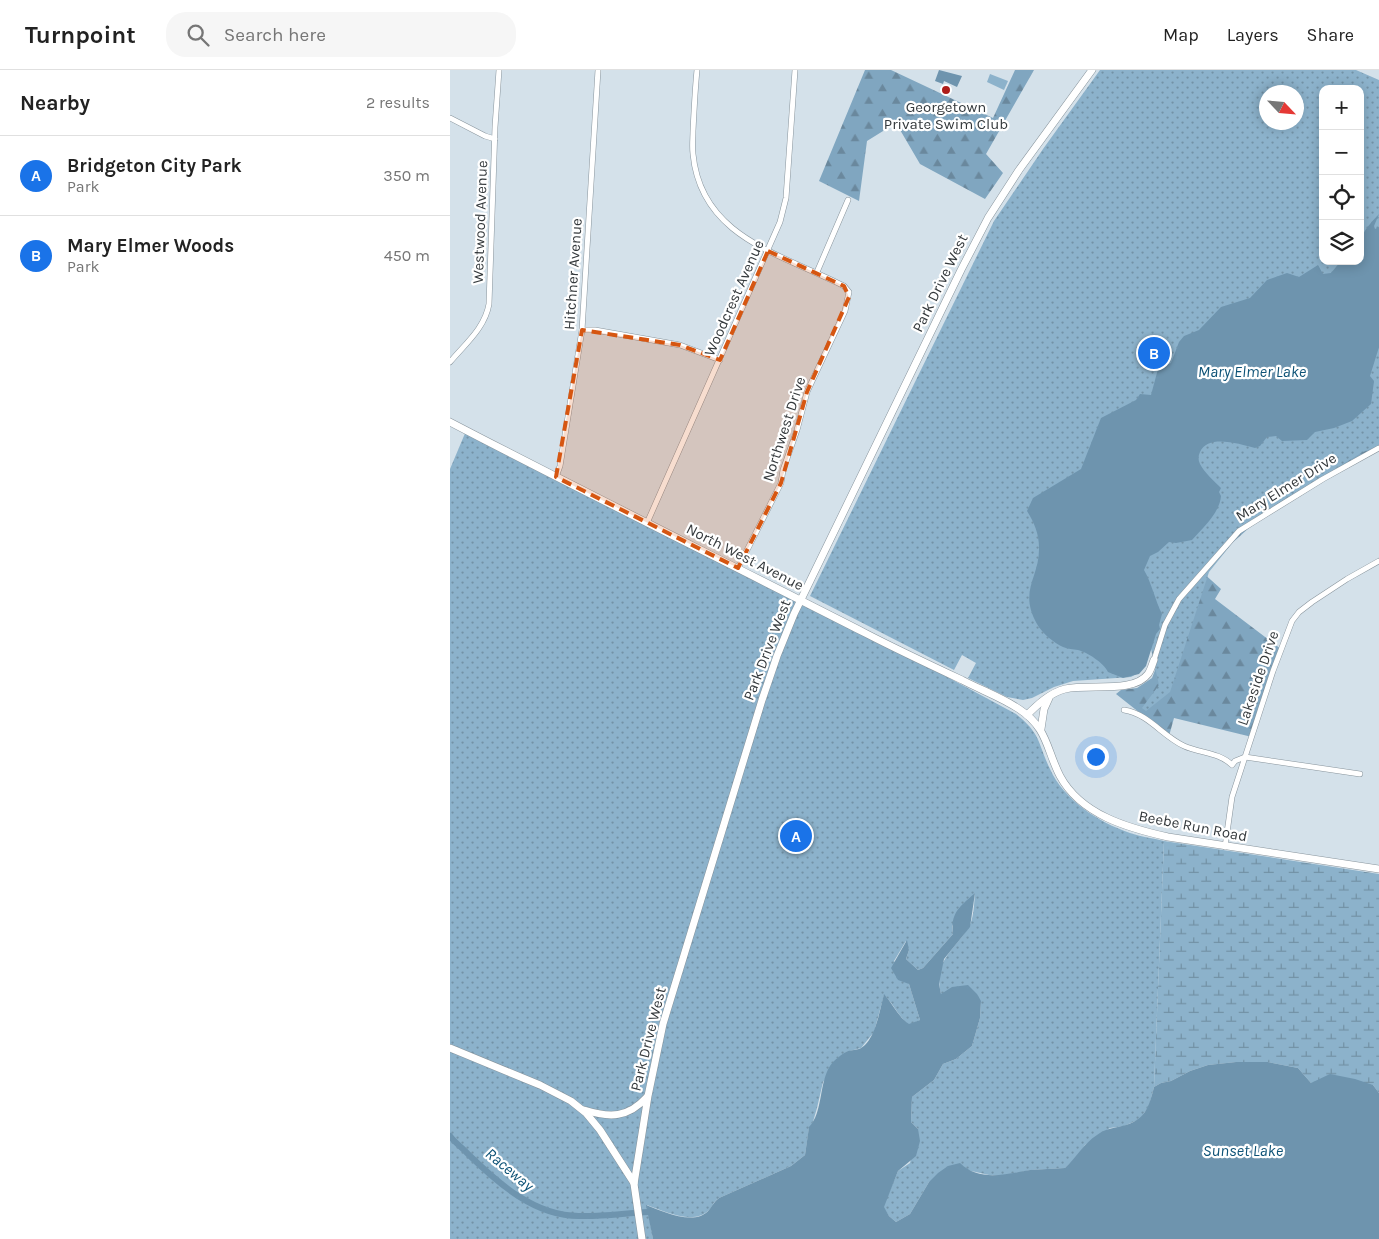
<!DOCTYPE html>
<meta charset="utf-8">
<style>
:root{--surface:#fff;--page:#f6f6f6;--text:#222;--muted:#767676;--line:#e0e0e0;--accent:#1a73e8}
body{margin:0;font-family:Karla,sans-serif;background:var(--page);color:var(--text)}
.controls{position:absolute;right:15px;top:15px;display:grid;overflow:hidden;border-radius:10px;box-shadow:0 2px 12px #0003}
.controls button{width:45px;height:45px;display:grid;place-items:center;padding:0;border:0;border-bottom:1px solid var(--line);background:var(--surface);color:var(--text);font:25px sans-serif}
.compass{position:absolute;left:809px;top:15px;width:45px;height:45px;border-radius:50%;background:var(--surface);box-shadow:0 2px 12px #0003;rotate:116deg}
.you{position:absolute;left:645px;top:686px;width:18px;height:18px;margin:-12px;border:4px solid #fff;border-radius:50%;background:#1a73e8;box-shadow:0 0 0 8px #1a73e833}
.badge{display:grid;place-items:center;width:32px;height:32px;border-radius:50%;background:var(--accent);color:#fff;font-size:16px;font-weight:700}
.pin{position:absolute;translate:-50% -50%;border:2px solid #fff;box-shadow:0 1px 5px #0006}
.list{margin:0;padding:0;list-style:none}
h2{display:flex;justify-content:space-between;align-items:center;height:65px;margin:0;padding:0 20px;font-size:21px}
h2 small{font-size:16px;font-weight:400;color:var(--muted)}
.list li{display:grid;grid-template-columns:32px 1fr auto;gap:15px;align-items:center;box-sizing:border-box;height:80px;padding:0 20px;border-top:1px solid var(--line)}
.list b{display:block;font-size:19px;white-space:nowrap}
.list p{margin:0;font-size:16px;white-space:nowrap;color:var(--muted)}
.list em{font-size:16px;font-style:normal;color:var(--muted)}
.icon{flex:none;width:28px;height:28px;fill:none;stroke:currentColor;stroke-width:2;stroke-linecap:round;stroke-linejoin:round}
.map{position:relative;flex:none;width:929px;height:1169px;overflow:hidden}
header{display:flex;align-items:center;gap:30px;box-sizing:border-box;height:70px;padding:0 25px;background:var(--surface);border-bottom:1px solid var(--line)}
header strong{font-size:24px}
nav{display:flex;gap:28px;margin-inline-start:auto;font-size:18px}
.search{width:350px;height:45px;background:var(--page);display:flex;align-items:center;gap:12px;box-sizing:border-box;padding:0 18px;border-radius:20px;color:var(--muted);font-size:19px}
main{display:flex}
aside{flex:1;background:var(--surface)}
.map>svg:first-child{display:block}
.forest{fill:url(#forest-firs)}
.wetland{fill:url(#wetland-marsh)}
.park{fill:url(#park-dots);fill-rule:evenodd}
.pitch{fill:#8cb2cb}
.water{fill:#6e94ae}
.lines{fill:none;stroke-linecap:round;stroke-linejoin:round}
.canal{stroke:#6e94ae;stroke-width:6}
.street-casing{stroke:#88949c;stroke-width:6}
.secondary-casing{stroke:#88949c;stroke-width:8}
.street{stroke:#fff;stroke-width:5}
.secondary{stroke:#fff;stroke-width:7}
.marked{fill:#d65611;fill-opacity:0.2;stroke:#d65611;stroke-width:4;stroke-dasharray:10 6;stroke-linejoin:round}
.poi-dot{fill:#ae1d1a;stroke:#fff;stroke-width:2}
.labels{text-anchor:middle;stroke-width:4.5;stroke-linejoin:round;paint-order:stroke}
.poi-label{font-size:15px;fill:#34393c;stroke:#fff}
.street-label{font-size:15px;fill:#34393c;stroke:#fff}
.water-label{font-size:16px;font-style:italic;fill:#0e5377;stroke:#fff}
</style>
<header>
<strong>Turnpoint</strong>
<div class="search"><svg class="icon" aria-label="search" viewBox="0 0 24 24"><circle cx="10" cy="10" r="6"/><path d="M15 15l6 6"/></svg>Search here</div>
<nav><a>Map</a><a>Layers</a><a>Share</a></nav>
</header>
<main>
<aside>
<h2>Nearby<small>2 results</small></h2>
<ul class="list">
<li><span class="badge">A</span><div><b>Bridgeton City Park</b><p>Park</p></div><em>350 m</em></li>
<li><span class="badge">B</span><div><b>Mary Elmer Woods</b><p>Park</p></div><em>450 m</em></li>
</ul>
</aside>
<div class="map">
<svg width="929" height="1169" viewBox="0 0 929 1169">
<defs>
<pattern id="forest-firs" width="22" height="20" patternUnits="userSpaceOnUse" patternTransform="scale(1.25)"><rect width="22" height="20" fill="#80a6c0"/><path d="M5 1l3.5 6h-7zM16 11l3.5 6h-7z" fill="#6a889d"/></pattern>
<pattern id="wetland-marsh" width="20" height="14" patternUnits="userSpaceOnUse" patternTransform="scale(1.25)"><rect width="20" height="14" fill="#8cb2cb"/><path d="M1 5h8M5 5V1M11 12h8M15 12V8" fill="none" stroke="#7392a6"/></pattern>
<pattern id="park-dots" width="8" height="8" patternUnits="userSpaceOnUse" patternTransform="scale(1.25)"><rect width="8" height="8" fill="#8cb2cb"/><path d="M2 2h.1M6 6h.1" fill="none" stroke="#7392a6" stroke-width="1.8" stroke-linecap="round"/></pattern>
</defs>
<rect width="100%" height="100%" fill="#d4e1ea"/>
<g class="forest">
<path d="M415,0H441L543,48L565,0H584L536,84L553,103L535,129L470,94L446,53L417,71L409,131L369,111Z"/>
<path d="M929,335V378L819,440L751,501L771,519L765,529L831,579L802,667L724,648L719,666L666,624L671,620L687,618L702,608L724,551L701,496Z"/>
</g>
<path class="wetland" d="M714,771L929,804V1023L923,1015L861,1013L848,998L818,992H786L758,995L740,1001L721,1011L711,1013L704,1017Z"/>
<g class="park">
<path d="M650,0H906L929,10V375L911,383L822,437L792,461L759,502L720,622L696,641L692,638L709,615L701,579L688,603L681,607L623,611L604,617L582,628L573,630L557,627L518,608L526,593L512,585L504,600L360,526L544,151L593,79ZM873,19H910V191H873ZM816,22H846V52H816Z"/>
<path d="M16,361L436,574L566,644C592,665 587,672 600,699C614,730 648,752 680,763C691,767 703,768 714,771L704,1017L699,1036L690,1049L674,1056L660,1058L635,1075L626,1088L615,1098L581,1100L556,1105H539L517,1100L479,1112L460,1144L446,1152L439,1146L433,1137L448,1101L460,1093L468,1059L461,1052L462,1027L484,1010L493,994L506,989L522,976L530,948L531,931L491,924C483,891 503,882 518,858C524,850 524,834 525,823L502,856L503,864L473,898L468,900L456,889L459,880L456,871L444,891L459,914L470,950L459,955C448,946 444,934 434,925L424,962L411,978L396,982L373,1012L367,1038L362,1055L359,1058L355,1085L341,1096L269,1128C263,1132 263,1136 259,1140C244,1156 213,1141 197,1135L203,1169H0V399Z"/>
</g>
<path class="pitch" d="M540,4L558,11L554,20L537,12Z"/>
<g class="water">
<path d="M489,0L512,6L507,17L494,11L493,14L485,11Z"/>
<path d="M929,144L924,156L925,159L929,157V277L920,306L924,311L921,334L902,351L884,358L865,362L857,370L832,371L826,366L817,367L810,376L805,378C789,374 758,364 750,382C748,386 748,390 750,394C754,402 764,411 771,418L769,422L771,426C770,442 753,458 742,470L726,473L719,472L708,482L700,486L694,500C702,514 705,530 712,544L709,555L710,559L706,564L696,596L689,604L673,608L658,602C654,593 637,582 628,580C623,579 618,579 613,577C604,573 592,563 587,554C568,520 590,508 589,477C589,464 584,452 577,441L583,428L631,399L651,348L686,330L690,324L701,325L708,299L721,293L729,272L734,266L749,260L771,237L800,228L817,210L837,203L849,207L868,195L873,204L881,203L891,191H910C910,166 911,163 929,144Z"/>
<path d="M525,823L520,857L494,889L489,914L491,924L502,917L518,915L527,924L531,931L530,948L522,976L506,989L493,994L484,1010L462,1027L461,1052L468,1059L470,1071L466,1086L448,1101L434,1137L439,1146L446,1152L460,1144L479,1112L488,1103L498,1096L510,1093C529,1112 556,1104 580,1100C591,1099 603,1099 615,1098C626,1088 634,1073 647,1065C655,1059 663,1058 672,1056C695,1051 699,1037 704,1017L711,1013L721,1011L740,1001L758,995L786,992H818L848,998L861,1013L880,1004L905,1009L923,1015L929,1023V1169H203L196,1135C212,1141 245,1157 259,1140C263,1135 264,1132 269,1128L341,1096L355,1085L359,1057C373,1043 369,1013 380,996C383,991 393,983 398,981C402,980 406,980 409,979C425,973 430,939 434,924C443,934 448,947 459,954L470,950L459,914L448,910L441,898L457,870L459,880L456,889L468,900L473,898L503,864C500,842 511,836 525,823Z"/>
</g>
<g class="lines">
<path class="canal" d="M0,1066C5,1073 13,1078 19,1085C49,1114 85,1146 129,1146C152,1147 175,1143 198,1142"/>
<defs>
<g id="street">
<path d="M247,0C245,20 244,41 243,61C243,68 242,76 243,84C251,168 332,184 394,216L399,222L395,241L357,322L347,360L333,400L331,413L288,498"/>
<path d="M0,48L35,66L45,69"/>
<path d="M367,202L398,130"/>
<path d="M132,260H145L230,275L270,290"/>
<path d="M0,292C15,274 35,258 39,234L45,57L49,0"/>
<path d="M106,407L110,396L132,260L148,0"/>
<path d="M197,453L330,152L336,128L345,0"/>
<path d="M704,590L715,555L729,529L789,461L873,409L929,378"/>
<path d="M674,640C699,644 712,666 734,676C749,683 769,682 782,695L785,691L795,687L910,704"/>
<path d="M775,777L782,727L823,601L842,551L849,542L862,532L897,509L929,491"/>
</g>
<g id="secondary">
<path d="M0,352C138,424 278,493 417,564C448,580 480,595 512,610C531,620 551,627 569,639C598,658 596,679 610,706C631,745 678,758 718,767L929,799"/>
<path d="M577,645C588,634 600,623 615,619C639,613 683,624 698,604C701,600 702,595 704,590"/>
<path d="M591,659L594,639L599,628"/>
<path d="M0,978L90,1015L121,1031L136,1043L150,1060L184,1113"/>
<path d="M134,1040C160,1048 178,1048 197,1027"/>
<path d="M192,1169L184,1114L198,1026L213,954L312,630L327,586L344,544L511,200L538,148L569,100L642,0"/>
</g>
</defs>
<use href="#street" class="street-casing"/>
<use href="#secondary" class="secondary-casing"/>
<use href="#street" class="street"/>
<use href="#secondary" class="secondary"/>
</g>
<path class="marked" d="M318,181L394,216L399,227L357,322L331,413L288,498L106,407L132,260L230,275L270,290Z"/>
<circle class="poi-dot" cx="496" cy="20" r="5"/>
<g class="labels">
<g class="poi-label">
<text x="496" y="42">Georgetown<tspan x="496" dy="17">Private Swim Club</tspan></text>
</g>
<g class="street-label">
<text transform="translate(30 152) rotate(-88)" y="5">Westwood Avenue</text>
<text transform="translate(123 204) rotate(-86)" y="5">Hitchner Avenue</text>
<text transform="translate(490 213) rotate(-64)" y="5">Park Drive West</text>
<text transform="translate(284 228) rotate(-66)" y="5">Woodcrest Avenue</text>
<text transform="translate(334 359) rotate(-72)" y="5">Northwest Drive</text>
<text transform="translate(836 417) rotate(-32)" y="5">Mary Elmer Drive</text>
<text transform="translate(295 487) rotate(27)" y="5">North West Avenue</text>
<text transform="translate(317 580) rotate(-69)" y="5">Park Drive West</text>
<text transform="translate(808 608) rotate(-71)" y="5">Lakeside Drive</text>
<text transform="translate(743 756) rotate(11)" y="5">Beebe Run Road</text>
<text transform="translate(198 969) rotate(-76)" y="5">Park Drive West</text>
</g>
<g class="water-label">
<text x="802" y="307">Mary Elmer Lake</text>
<text x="793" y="1086">Sunset Lake</text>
<text transform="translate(60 1099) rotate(40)" y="6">Raceway</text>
</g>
</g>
</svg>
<div class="controls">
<button>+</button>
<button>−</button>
<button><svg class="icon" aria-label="locate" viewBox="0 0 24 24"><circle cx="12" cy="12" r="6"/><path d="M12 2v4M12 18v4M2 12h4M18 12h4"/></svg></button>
<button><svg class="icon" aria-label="layers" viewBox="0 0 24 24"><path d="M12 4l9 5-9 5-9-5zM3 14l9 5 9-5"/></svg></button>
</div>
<svg class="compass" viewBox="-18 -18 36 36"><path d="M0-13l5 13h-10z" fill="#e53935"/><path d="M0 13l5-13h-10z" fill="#767676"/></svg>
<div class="you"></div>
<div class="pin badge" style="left:346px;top:766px">A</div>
<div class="pin badge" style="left:704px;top:283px">B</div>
</div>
</main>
